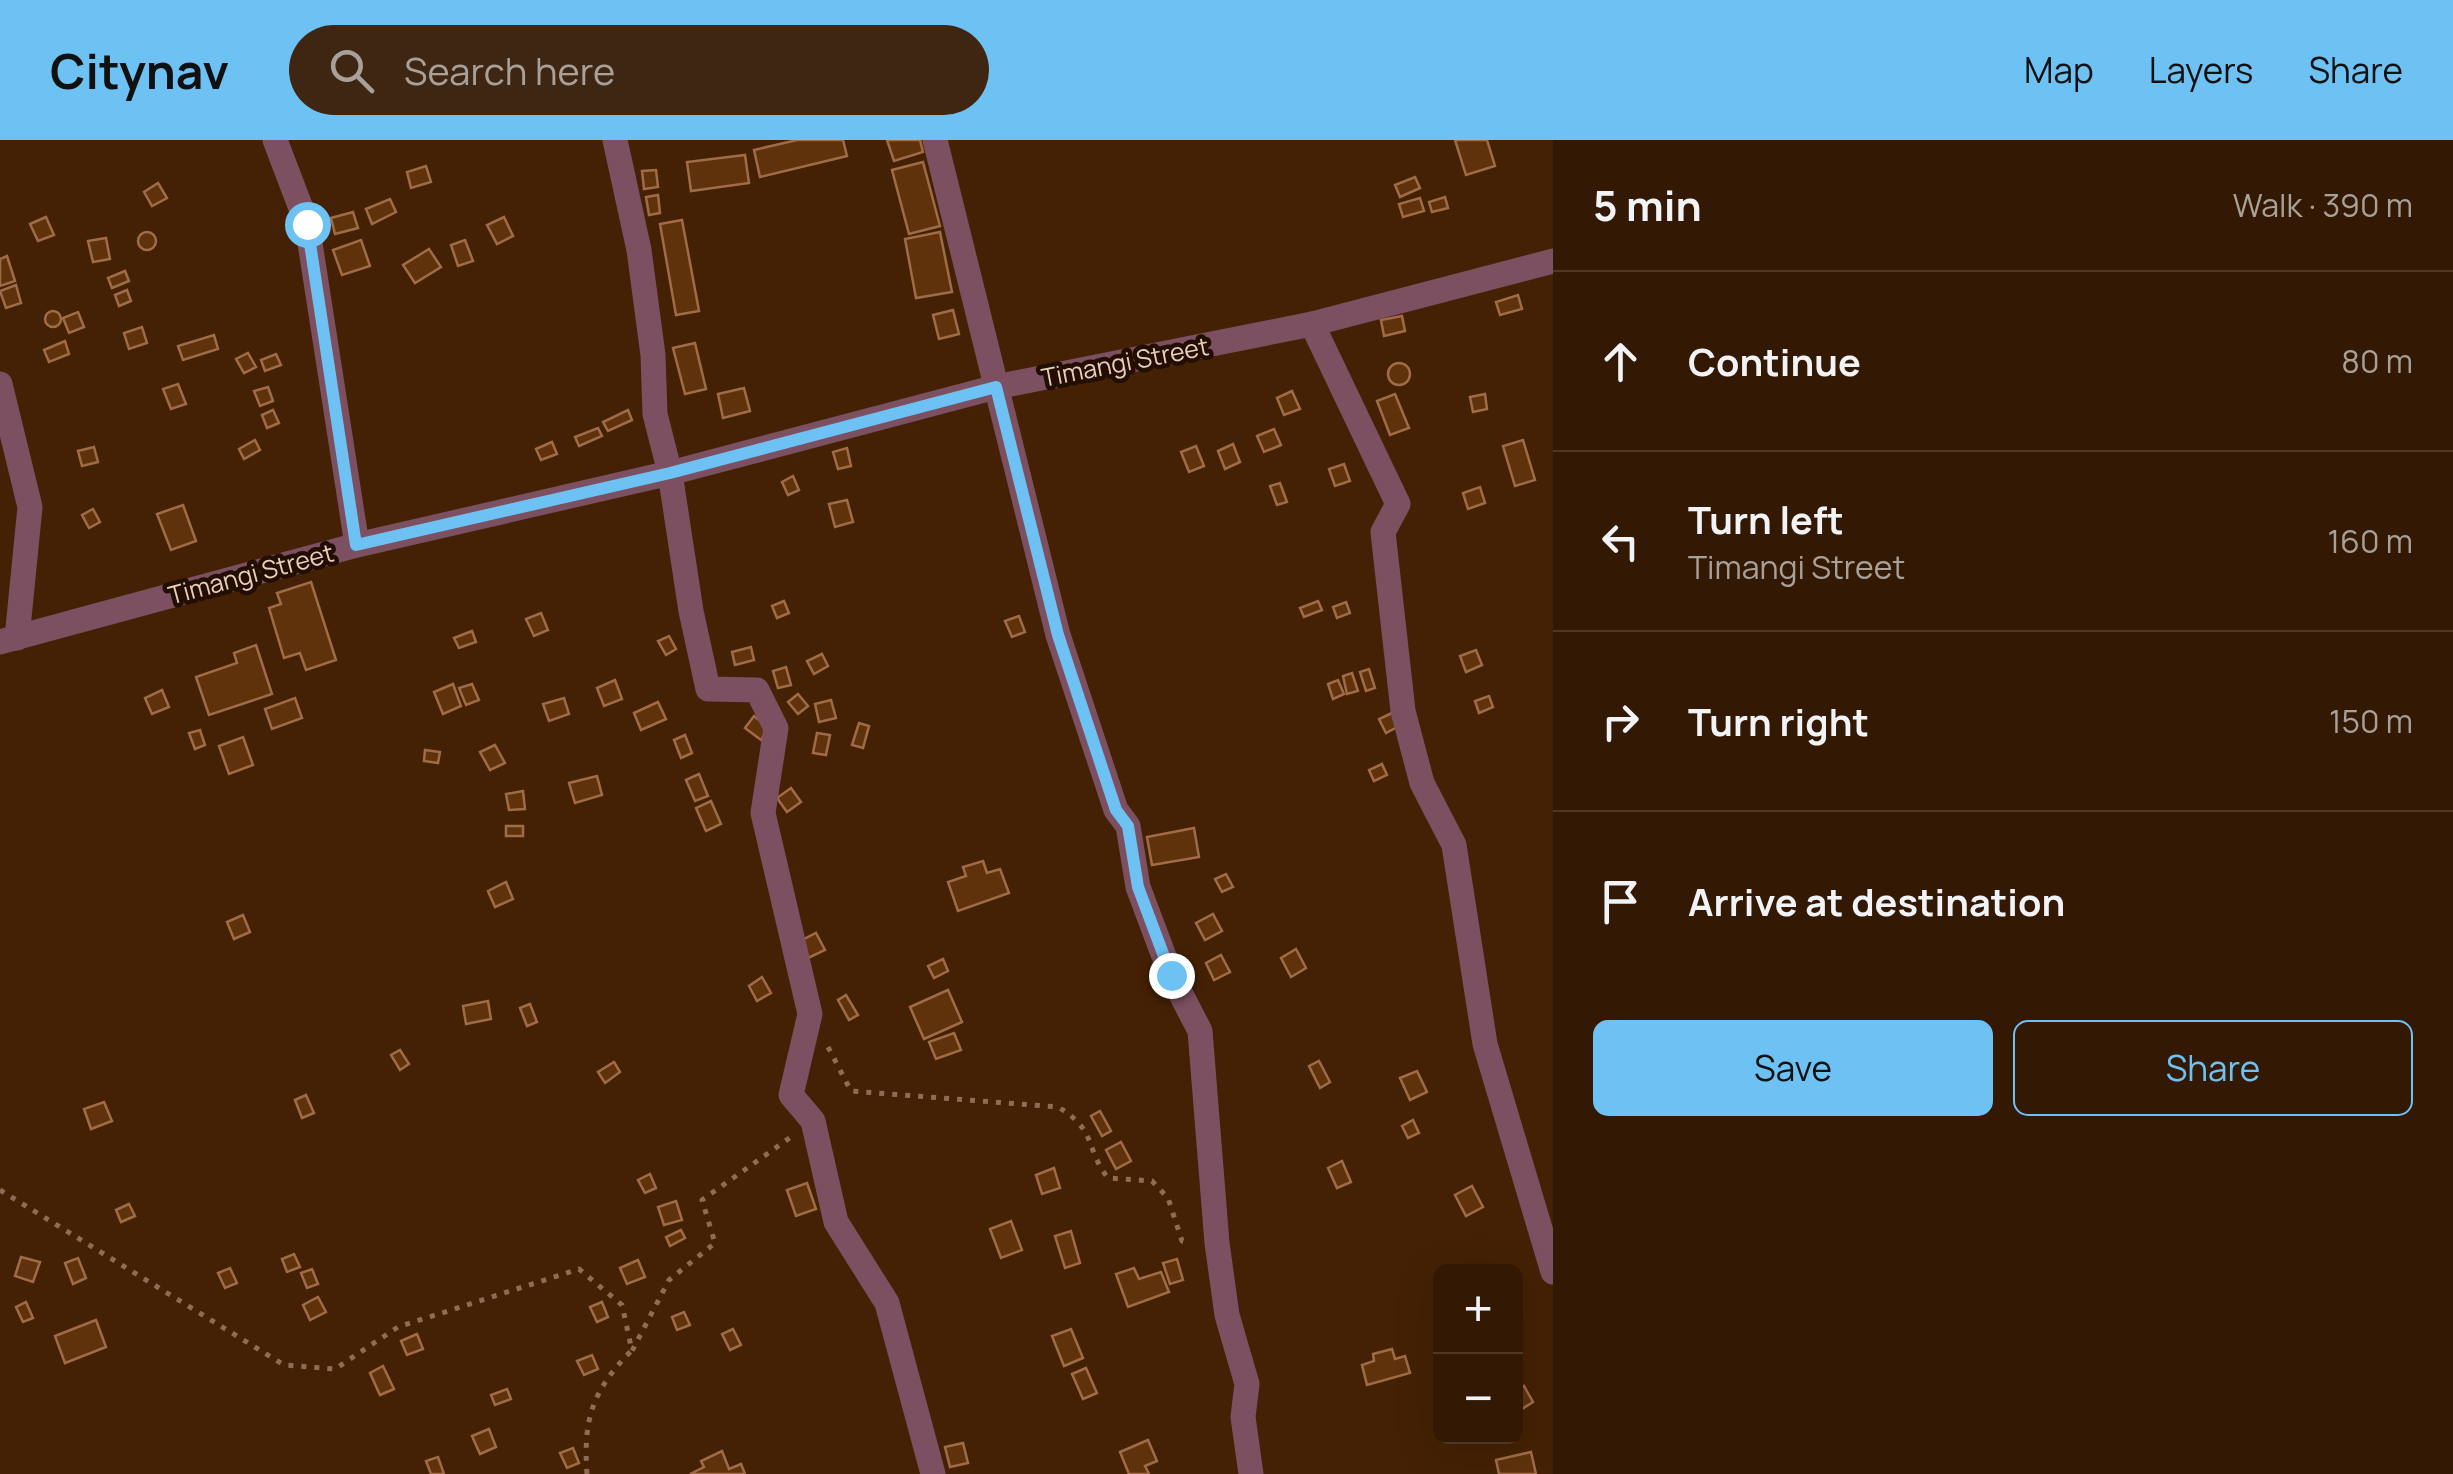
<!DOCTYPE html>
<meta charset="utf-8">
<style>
:root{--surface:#331903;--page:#3e2612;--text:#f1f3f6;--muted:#a9a09a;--line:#4e3825;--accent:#6dc2f3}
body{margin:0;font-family:Manrope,sans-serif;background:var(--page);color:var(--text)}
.controls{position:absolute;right:30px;bottom:30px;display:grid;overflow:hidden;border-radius:15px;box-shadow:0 10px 40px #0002}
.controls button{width:90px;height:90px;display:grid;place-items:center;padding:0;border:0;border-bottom:2px solid var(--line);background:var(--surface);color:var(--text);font:50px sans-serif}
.stop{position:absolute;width:30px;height:30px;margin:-22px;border:8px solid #6dc2f3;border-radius:50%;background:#fff}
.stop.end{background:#6dc2f3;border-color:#fff;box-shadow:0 2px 10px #0008}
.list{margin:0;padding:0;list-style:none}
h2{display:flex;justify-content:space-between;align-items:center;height:130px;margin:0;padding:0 40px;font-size:42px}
h2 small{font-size:32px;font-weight:400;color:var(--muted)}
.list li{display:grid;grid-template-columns:65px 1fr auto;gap:30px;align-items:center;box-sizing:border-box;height:180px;padding:0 40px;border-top:2px solid var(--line)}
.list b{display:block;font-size:38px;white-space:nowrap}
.list p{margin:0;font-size:32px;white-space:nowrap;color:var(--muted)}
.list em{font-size:32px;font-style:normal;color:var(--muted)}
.actions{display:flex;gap:20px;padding:30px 40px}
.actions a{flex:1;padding:22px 0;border:2px solid var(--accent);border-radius:15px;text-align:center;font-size:35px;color:var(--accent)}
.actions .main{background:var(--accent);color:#111}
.icon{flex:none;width:55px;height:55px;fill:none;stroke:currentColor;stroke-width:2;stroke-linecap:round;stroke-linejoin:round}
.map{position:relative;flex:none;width:1553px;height:1334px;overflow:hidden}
header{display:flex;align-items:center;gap:60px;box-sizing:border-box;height:140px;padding:0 50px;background:var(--accent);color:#111}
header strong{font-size:48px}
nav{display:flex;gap:55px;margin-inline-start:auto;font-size:35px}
.search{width:700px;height:90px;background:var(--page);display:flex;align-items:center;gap:25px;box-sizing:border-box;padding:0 35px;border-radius:55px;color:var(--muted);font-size:38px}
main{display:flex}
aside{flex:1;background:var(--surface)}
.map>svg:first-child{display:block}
.building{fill:#5f320c;stroke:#9f6c47;stroke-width:2.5}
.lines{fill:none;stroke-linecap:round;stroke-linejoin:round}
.path{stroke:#8d6d55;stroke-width:5;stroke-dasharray:5 8;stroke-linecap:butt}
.minor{stroke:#7c5060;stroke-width:25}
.route{stroke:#6dc2f3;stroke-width:12}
.labels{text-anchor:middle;stroke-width:9;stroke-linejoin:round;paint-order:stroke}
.street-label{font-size:25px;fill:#eacebb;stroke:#220e02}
</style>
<header>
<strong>Citynav</strong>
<div class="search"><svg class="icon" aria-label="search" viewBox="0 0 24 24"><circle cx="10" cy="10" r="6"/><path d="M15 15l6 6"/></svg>Search here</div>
<nav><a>Map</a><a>Layers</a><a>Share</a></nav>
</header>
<main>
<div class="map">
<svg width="1553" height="1334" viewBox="0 0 1553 1334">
<rect width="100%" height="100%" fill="#442104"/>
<g class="building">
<path d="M797,0H843L847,16L760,37L754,10Z"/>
<path d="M887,0H920L923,12L894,21Z"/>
<path d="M1455,0H1487L1495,26L1466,35Z"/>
<path d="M745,15L749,43L691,51L687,22Z"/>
<path d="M923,22L940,86L909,94L892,30Z"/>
<path d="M426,26L431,42L411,48L407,32Z"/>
<path d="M656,30L658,47L644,49L642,31Z"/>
<path d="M1415,37L1420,48L1400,57L1395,45Z"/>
<path d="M158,43L167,58L152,66L144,52Z"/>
<path d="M658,55L660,73L649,75L646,57Z"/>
<path d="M1445,57L1448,68L1432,72L1429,62Z"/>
<path d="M1420,58L1424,71L1403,77L1399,64Z"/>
<path d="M390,59L396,72L372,84L366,69Z"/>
<path d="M353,72L358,88L335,94L331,78Z"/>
<path d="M46,77L54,95L38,101L30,84Z"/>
<path d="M504,77L513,96L497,104L487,85Z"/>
<path d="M682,80L699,171L676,175L660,84Z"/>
<circle cx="147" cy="101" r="9"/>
<path d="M940,92L952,152L916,158L905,99Z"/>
<path d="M106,98L110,119L93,122L88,101Z"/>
<path d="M361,100L370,126L342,135L333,110Z"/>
<path d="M465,100L473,121L458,126L451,105Z"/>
<path d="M429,109L441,127L415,143L403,125Z"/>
<path d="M7,116L15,141L0,146V119Z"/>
<path d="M125,131L129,141L112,148L108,138Z"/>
<path d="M16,145L21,163L6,168L0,151Z"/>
<path d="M127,150L131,161L119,166L115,155Z"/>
<path d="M1518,155L1522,169L1500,175L1496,162Z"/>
<path d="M953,170L959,194L939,199L933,175Z"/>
<circle cx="53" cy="179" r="8"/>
<path d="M78,172L84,187L69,193L63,178Z"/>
<path d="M1402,176L1405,191L1384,196L1381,180Z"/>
<path d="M142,187L147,203L129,209L124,193Z"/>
<path d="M214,195L218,209L183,220L178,206Z"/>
<path d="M65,201L69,214L49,222L44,210Z"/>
<path d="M695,203L706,249L685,254L673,208Z"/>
<path d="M248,213L256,227L244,233L236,219Z"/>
<path d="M276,214L281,225L265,231L261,220Z"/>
<circle cx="1399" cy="234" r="11"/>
<path d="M178,244L186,264L171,269L163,249Z"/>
<path d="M268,247L273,261L260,266L254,251Z"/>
<path d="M744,248L750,271L723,278L718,254Z"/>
<path d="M1292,251L1300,269L1284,275L1277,258Z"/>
<path d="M1395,254L1409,288L1390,295L1377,261Z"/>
<path d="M1485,254L1487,269L1473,272L1470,257Z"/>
<path d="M273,270L279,283L267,288L262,275Z"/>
<path d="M628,270L632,280L608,291L603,282Z"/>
<path d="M598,288L602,296L579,306L575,297Z"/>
<path d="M1274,289L1281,305L1264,312L1257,296Z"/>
<path d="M255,300L260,310L244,319L239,309Z"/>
<path d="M1523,300L1535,340L1515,346L1503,306Z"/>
<path d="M552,302L557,314L541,320L536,309Z"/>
<path d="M1233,304L1240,322L1225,329L1218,311Z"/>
<path d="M1196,306L1204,326L1189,332L1181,312Z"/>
<path d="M94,307L98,322L82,326L78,311Z"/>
<path d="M847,308L851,326L838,329L833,312Z"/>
<path d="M1344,324L1350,341L1335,346L1329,329Z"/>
<path d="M793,336L799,350L788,355L782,342Z"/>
<path d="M1280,343L1287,362L1277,365L1270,346Z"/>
<path d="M1480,347L1485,363L1468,369L1463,353Z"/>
<path d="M847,360L853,382L835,387L829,364Z"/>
<path d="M183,365L196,401L171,410L157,374Z"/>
<path d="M93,369L100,382L89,388L82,375Z"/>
<path d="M311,442L336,520L306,530L300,513L284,518L269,468L281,464L277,453Z"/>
<path d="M784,461L789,473L777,478L772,466Z"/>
<path d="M1318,461L1322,470L1304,477L1300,468Z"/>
<path d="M1346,462L1350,473L1337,478L1333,467Z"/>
<path d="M541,473L548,490L534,496L526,479Z"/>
<path d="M1019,476L1025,492L1012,497L1005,481Z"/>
<path d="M472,491L476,502L459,508L454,498Z"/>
<path d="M669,496L676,509L666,515L658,501Z"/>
<path d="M256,505L272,554L209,575L196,537L237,523L234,513Z"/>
<path d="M751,507L754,520L735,525L732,512Z"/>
<path d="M1476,510L1482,525L1466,532L1460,516Z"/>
<path d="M822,514L828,526L814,534L807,521Z"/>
<path d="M786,527L791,545L778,548L773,531Z"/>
<path d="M1369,529L1375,548L1366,551L1360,532Z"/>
<path d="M1352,533L1358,551L1347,554L1343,536Z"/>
<path d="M615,540L622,559L604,566L597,548Z"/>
<path d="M1338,540L1344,554L1333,559L1328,544Z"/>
<path d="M453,544L461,566L443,574L434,552Z"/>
<path d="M472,544L479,560L466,565L459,548Z"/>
<path d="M162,550L169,567L152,574L145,558Z"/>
<path d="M798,554L808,566L798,574L788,562Z"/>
<path d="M1489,556L1493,567L1479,573L1475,561Z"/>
<path d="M295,558L302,578L272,589L265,569Z"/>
<path d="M564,558L569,574L549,581L543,564Z"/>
<path d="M831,560L836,578L819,582L815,564Z"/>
<path d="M658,562L666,579L641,590L634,573Z"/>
<path d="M1392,573L1399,586L1386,593L1379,579Z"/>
<path d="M754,576L769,588L761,600L745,588Z"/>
<path d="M859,583L869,586L863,608L852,605Z"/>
<path d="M200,590L205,605L195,609L189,593Z"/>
<path d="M817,593L830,595L826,615L813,613Z"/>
<path d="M685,595L692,613L681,618L674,600Z"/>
<path d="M243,597L253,625L229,634L219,606Z"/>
<path d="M495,605L505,623L490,630L480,612Z"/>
<path d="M425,610L440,612L438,623L424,621Z"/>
<path d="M1382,624L1387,635L1374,641L1369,630Z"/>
<path d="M699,634L708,656L695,661L686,640Z"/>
<path d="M597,636L602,655L575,663L569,643Z"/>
<path d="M791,648L801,662L787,672L777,658Z"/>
<path d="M523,651L525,669L509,670L506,654Z"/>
<path d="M711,661L721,684L706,691L696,668Z"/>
<rect x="506" y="686" width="17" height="10"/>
<path d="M1194,688L1199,717L1152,725L1147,697Z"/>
<path d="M983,721L987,733L1000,729L1009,753L958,771L948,742L966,736L963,727Z"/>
<path d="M1226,734L1233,747L1222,752L1215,739Z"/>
<path d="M506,742L513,759L495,767L488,751Z"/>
<path d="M1213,774L1222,791L1205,800L1196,783Z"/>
<path d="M243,775L250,792L234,799L227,782Z"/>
<path d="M816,793L825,810L804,820L796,803Z"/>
<path d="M1296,809L1306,828L1291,837L1281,818Z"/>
<path d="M1221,815L1230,832L1214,840L1206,823Z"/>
<path d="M943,819L948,831L934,838L928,826Z"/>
<path d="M762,837L771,853L757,861L749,846Z"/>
<path d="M948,850L962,882L924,899L910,867Z"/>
<path d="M846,855L858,875L849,880L838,860Z"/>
<path d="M488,861L491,879L466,884L463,866Z"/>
<path d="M530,864L537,882L527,886L520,868Z"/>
<path d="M954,893L961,910L936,919L929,902Z"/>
<path d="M400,910L409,924L400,930L391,915Z"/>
<path d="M1319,921L1330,942L1320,948L1309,926Z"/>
<path d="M614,922L620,932L605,943L598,932Z"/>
<path d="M1417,931L1427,952L1410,960L1400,938Z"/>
<path d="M306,955L314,973L302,978L295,960Z"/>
<path d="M104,962L112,981L91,989L84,969Z"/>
<path d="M1100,971L1111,991L1102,996L1091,976Z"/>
<path d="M1413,980L1419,993L1408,998L1402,986Z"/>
<path d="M1121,1002L1131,1021L1116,1029L1106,1010Z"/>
<path d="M1342,1021L1351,1042L1337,1048L1328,1028Z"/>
<path d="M1054,1028L1060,1048L1042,1054L1036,1035Z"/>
<path d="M650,1034L656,1048L645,1053L638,1040Z"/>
<path d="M807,1043L816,1069L796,1076L787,1050Z"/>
<path d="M1472,1046L1483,1067L1466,1076L1455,1055Z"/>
<path d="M676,1061L682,1080L664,1085L658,1067Z"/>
<path d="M129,1064L135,1076L121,1082L116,1070Z"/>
<path d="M1011,1081L1022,1110L1001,1118L990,1089Z"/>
<path d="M681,1090L685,1098L670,1106L666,1097Z"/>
<path d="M1071,1091L1080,1123L1065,1128L1055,1096Z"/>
<path d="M294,1114L300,1127L287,1132L282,1119Z"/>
<path d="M21,1117L40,1122L33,1142L15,1136Z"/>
<path d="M78,1118L86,1138L73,1144L65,1123Z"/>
<path d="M1177,1119L1183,1140L1170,1144L1163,1123Z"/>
<path d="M638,1120L645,1137L627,1144L620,1128Z"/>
<path d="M230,1128L237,1143L225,1148L218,1133Z"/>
<path d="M1134,1128L1139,1139L1161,1132L1169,1152L1128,1167L1116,1134Z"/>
<path d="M312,1129L318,1144L307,1148L301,1133Z"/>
<path d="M318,1157L326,1172L310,1180L303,1165Z"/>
<path d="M26,1162L33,1178L23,1182L16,1167Z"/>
<path d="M602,1162L608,1177L597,1182L590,1167Z"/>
<path d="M684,1172L690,1185L677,1190L672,1177Z"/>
<path d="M96,1180L106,1207L65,1223L55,1196Z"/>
<path d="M733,1189L741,1205L730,1210L722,1194Z"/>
<path d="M1071,1189L1083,1218L1064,1226L1052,1196Z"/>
<path d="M417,1194L423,1209L407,1215L401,1201Z"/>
<path d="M1392,1209L1395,1219L1405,1216L1410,1233L1367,1245L1362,1225L1374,1221L1373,1214Z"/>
<path d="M592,1215L598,1229L584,1235L577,1221Z"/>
<path d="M383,1226L394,1249L380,1255L370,1233Z"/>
<path d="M1086,1228L1097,1253L1083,1259L1072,1234Z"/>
<path d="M1524,1246L1533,1262L1522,1269L1516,1250Z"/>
<path d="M507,1249L511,1259L495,1265L491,1255Z"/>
<path d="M489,1289L496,1307L480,1314L472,1296Z"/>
<path d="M1148,1300L1157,1321L1145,1326L1149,1334H1129L1120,1312Z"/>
<path d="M963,1303L968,1323L950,1327L945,1307Z"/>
<path d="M573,1308L579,1323L567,1328L560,1313Z"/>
<path d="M722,1311L729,1329L741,1324L745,1334H690L704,1327L701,1321Z"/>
<path d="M1531,1312L1536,1334H1499L1496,1320Z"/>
<path d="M438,1317L444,1334H431L426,1321Z"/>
</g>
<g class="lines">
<g class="path">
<path d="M828,907L851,951L1058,967C1098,991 1084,1007 1108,1038L1152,1041L1168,1058L1182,1101L1190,1102"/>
<path d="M0,1050L284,1225L335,1229L398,1187L579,1129L622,1165L632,1211L669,1140L715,1103L702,1060L791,997"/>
<path d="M587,1334C583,1280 592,1251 631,1211"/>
</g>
<g class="minor">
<path d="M275,0L307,84L357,405"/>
<path d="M615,0L639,110L653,215L655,274L670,333L691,471L708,549L757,550L776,588L763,673L810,874L791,955L813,981L836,1082L887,1163L933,1334"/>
<path d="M935,0L1058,495L1116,670L1128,686L1138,747L1171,835L1200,891L1217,1103L1227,1175L1247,1244L1243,1277L1251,1334"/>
<path d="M1312,184L1398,364L1383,392L1403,571L1422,643L1454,705L1485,904L1553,1132"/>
<path d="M0,244L30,367L17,498"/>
<path d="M0,502L357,405L670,333L996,247L1312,184L1553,121"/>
</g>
</g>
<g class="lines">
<path class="route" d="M307,84L356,405L670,333L996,247L1058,495L1116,670L1128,686L1138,747L1171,835"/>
</g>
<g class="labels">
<g class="street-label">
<text transform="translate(1125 222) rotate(-11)" y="9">Timangi Street</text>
<text transform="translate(251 434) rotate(-15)" y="9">Timangi Street</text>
</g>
</g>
</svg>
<div class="controls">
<button>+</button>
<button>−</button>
</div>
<div class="stop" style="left:307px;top:84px"></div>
<div class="stop end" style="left:1171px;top:835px"></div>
</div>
<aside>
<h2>5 min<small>Walk · 390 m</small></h2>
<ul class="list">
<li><svg class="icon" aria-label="ahead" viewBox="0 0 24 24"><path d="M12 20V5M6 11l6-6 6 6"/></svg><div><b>Continue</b></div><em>80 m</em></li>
<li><svg class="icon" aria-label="left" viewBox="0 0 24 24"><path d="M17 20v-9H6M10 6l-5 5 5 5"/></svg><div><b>Turn left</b><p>Timangi Street</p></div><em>160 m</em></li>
<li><svg class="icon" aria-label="right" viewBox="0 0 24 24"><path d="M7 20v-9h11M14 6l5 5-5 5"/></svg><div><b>Turn right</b></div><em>150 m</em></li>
<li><svg class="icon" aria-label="arrive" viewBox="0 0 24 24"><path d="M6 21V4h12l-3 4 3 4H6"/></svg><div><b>Arrive at destination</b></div></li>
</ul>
<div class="actions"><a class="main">Save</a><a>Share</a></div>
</aside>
</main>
